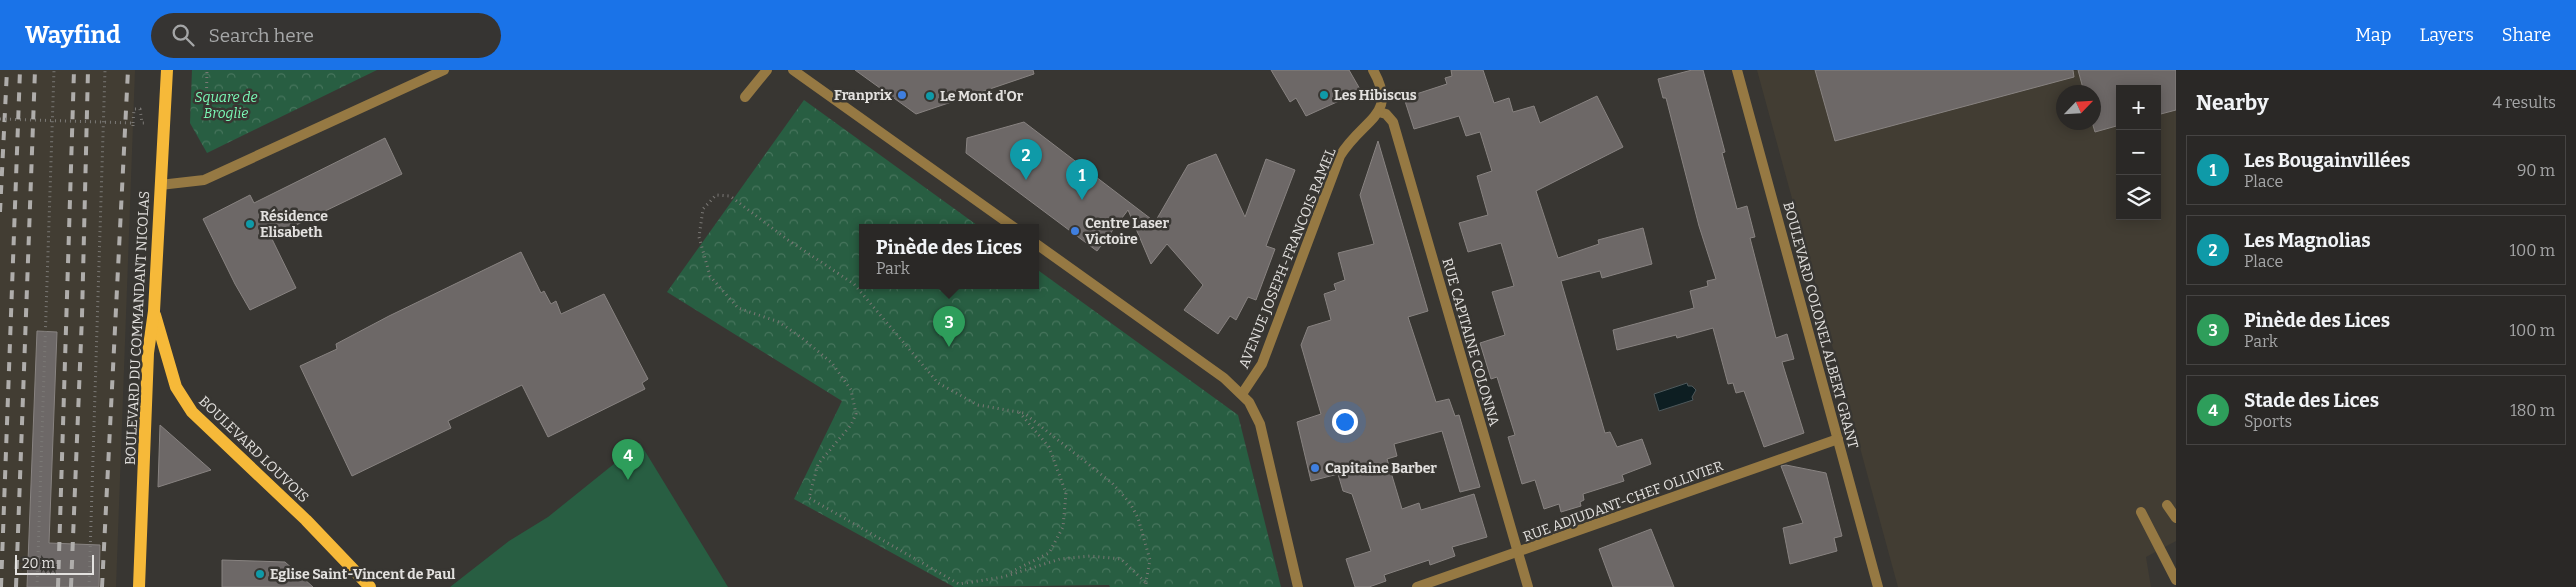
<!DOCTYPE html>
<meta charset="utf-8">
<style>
:root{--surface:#2a2826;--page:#363432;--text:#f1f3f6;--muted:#a5a6a7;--line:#464443;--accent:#1a73e8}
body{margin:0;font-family:Bitter,serif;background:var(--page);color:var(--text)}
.controls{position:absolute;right:15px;top:15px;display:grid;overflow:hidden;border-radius:0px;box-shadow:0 2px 12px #0003}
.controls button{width:45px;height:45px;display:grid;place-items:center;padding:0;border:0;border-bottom:1px solid var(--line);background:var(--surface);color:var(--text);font:25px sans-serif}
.compass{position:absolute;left:2056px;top:15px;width:45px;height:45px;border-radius:50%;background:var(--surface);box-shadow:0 2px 12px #0003;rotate:65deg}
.scale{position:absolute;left:15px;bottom:12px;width:79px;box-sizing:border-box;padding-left:5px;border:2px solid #e3e1df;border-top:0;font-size:14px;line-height:18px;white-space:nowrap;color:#e3e1df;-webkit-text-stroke:4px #383632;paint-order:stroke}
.you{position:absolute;left:1344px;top:351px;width:18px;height:18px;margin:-12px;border:4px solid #fff;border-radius:50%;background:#1a73e8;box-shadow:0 0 0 8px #1a73e833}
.badge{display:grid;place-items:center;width:32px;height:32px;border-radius:50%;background:var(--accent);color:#fff;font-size:16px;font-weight:700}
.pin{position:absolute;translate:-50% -41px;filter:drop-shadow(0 1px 2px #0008)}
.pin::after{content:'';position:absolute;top:26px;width:18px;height:15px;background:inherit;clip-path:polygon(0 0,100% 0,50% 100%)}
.popup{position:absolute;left:859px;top:154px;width:180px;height:65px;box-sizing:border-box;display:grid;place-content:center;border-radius:0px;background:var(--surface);filter:drop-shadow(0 1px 4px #0005);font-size:16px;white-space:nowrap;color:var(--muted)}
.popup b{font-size:19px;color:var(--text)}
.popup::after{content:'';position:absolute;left:50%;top:100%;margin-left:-10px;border:10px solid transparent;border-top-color:var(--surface)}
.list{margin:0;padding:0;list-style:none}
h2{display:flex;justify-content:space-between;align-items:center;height:65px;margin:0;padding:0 20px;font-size:21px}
h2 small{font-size:16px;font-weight:400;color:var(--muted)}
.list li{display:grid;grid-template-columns:32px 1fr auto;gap:15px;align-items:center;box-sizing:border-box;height:70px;margin:0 10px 10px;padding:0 10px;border:1px solid var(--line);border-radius:0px}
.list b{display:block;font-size:19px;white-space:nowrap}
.list p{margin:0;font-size:16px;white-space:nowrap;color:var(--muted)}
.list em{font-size:16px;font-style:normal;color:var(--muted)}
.icon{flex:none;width:28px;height:28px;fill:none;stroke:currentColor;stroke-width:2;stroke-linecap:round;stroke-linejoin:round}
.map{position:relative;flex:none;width:2176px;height:517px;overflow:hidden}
header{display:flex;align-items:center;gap:30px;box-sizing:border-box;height:70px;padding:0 25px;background:var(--accent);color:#fff}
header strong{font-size:24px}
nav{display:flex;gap:28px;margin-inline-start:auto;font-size:18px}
.search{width:350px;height:45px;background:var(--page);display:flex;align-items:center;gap:12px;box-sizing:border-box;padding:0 18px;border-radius:28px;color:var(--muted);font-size:19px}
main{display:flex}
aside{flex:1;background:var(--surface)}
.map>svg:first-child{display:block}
.built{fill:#423d33;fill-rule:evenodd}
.park{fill:url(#park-crowns)}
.pitch{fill:#285e42}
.water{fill:#0d1e22;stroke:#4d585b}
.building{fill:#6d6867;stroke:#888381}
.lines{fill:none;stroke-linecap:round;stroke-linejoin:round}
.path{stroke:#7a7875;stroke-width:3;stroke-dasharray:1 4;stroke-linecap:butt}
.service{stroke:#967943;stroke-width:10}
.minor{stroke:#967943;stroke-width:10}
.tertiary{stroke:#967943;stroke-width:10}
.primary{stroke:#f6b939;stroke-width:12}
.rail{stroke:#afadab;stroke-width:4;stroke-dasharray:9 9;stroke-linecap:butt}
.path-bridge{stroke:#7a7875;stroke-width:3;stroke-dasharray:1 4;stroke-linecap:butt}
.shop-dot{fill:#3f7fe0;stroke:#383632;stroke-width:2}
.culture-dot{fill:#0f9aa8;stroke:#383632;stroke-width:2}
.labels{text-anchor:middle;stroke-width:5;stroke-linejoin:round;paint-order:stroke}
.poi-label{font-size:14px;font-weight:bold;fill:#e3e1df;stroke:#383632;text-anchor:start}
.park-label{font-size:14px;font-style:italic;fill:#7afab6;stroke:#383632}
.street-label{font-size:14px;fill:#e3e1df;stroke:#383632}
</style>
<header>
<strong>Wayfind</strong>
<div class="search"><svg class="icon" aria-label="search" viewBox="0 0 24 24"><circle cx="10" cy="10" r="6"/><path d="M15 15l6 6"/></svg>Search here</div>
<nav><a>Map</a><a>Layers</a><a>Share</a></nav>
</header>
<main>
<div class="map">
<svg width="2176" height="517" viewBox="0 0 2176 517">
<defs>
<pattern id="park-crowns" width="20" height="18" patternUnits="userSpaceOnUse" patternTransform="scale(1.25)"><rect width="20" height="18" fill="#285e42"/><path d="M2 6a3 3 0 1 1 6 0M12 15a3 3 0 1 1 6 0" fill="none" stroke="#47755d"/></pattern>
</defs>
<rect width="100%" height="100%" fill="#383632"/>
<g class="built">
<path d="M0,0H135L116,517H0Z"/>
<path d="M1757,0H2176V471L2146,487L2151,517H1898ZM2120,19H2157V146H2120ZM2064,22H2094V52H2064Z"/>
</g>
<g class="park">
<path d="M192,0H377L207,83L190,53Z"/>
<path d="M804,30L981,158H863V216H1035V198L1238,345L1281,517H1110L1109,515L954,517L794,429L842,331L667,222Z"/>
</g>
<path class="pitch" d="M640,373L728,517H450L509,471L548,447Z"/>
<path class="water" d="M1687,313L1688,316H1692L1696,320L1692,327L1693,330L1659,341L1654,324Z"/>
<g class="building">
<path d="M855,0H1033L1034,4L916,44Z"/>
<path d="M1271,0H1349L1361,21L1306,46L1296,28L1290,32Z"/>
<path d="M1451,0H1483L1494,33L1509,28L1513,42L1534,36L1540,53L1597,26L1623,77L1536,121L1558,188L1599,174L1598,170L1643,158L1652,194L1602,208L1600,201L1561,211L1605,363L1610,362L1617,377L1642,369L1651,394L1622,405L1624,411L1583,424L1584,430L1580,432L1581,436L1561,442L1559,434L1544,439L1535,410L1522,414L1508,367L1515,365L1497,307L1491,309L1480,273L1505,265L1492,222L1514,216L1501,173L1468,182L1459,153L1488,145L1477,106L1492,101L1480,62L1466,66L1459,46L1414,59L1404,28L1447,14L1445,8L1452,6Z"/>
<path d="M1692,0H1703L1725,82L1722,83L1737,139L1747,136L1755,167L1750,168L1776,268L1787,264L1794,289L1782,292L1804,363L1764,377L1744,321L1736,323L1733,313L1728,314L1713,258L1677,268L1676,265L1617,280L1613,260L1694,238L1690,221L1708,216L1707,211L1716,209L1699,156L1666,28H1663L1658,9Z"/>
<path d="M1815,0H2073L2074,7L1835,71Z"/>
<path d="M2078,0H2176V40L2157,45V19H2120V55L2095,62L2092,52L2094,22H2084Z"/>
<path d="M1024,52L1155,152L1188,95L1216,84L1245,147L1266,89L1295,100L1266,176L1275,179L1256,230L1248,227L1236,250L1230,246L1218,264L1184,240L1203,215L1167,174L1151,194L1128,140L1097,181L966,83L967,68Z"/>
<path d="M385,68L402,104L271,167L296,218L250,240L235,214L203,149L250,125L254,133Z"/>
<path d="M1378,71L1428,241L1408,247L1436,332L1449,329L1455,346L1459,345L1480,417L1460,422L1442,361L1394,374L1397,386L1387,389L1402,439L1419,433L1421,440L1474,424L1487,467L1452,477L1455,486L1430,495L1429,490L1384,505L1386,511L1369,517H1355L1346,489L1371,481L1352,424L1343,421L1338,404L1311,411L1297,352L1321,344L1301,275L1308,257L1331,250L1324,224L1336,220L1334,214L1345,210L1338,183L1374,174L1360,125Z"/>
<path d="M521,182L541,223L544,221L551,234L556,231L561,244L604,224L648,309L642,313L645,319L548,367L522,315L448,351L451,358L352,406L300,296L337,279L336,274L389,246Z"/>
<path d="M37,261L57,262L49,473L100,475L99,517H27Z"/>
<path d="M160,355L211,400L158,417Z"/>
<path d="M1786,395L1826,403L1842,466L1834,468L1837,481L1790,494L1783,458L1803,453L1781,396Z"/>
<path d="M1651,459L1674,517H1613L1599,479Z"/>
<path d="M222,490L285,492L313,517H222Z"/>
</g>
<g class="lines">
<g class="path">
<path d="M206,48L207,0"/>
<path d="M133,53L134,39H140L142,53H146"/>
<path d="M1011,502L1049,483L1063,457L1066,423L1049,377L1019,342"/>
<path d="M1145,512L1121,489L1090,486L1060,489L1003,507L959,514L809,428L818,394L851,355L856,344L851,320L832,293L802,268L779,252L738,238L710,206L699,167L703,139L716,125L730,126L788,170L854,214L938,313L978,335L1024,343L1112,413L1130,433L1138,448L1150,490L1145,517"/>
<path d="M37,517L54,0"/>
<path d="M89,517L105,0"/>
</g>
<g class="service">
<path d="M745,27L767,0"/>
<path d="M2167,435L2176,448"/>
<path d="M2141,442L2176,510"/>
</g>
<g class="minor">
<path d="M1737,0L1878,517"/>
<path d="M1379,42L1386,44L1393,52L1528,517"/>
<path d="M160,115L204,110L444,0"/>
<path d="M1242,324L1262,294L1340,86C1363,48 1399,46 1373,0"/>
<path d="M1417,517L1838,369"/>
</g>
<g class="tertiary">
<path d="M793,0L1015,158"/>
<path d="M1035,173L1224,308L1249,332L1260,354L1298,517"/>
</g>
<g class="primary">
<path d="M155,245L176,317L192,342L306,450L370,517"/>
<path d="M139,517L148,283L154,241L167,0"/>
</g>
<g class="rail">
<path d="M0,142L7,0"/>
<path d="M1,517L20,0"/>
<path d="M16,517L35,0"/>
<path d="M58,517L74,0"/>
<path d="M71,517L82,246L88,0"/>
<path d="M102,517L128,0"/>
</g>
<path class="path-bridge" d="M0,49L133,53V56"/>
</g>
<g class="shop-dot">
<circle cx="902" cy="25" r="5"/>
<circle cx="1075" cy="161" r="5"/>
<circle cx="1315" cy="398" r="5"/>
</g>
<g class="culture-dot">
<circle cx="1324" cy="25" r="5"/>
<circle cx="930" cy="26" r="5"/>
<circle cx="250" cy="154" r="5"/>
<circle cx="260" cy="504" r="5"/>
</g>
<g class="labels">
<g class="poi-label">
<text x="892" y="30" text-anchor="end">Franprix</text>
<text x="1334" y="30">Les Hibiscus</text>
<text x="940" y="31">Le Mont d'Or</text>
<text x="260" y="151">Résidence<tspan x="260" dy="16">Elisabeth</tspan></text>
<text x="1085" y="158">Centre Laser<tspan x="1085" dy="16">Victoire</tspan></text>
<text x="1325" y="403">Capitaine Barber</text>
<text x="270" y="509">Eglise Saint-Vincent de Paul</text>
</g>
<g class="park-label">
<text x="226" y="32">Square de<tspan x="226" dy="16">Broglie</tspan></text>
</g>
<g class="street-label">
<text transform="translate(1287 188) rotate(-68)" y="5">AVENUE JOSEPH-FRANCOIS RAMEL</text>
<text transform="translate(1821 255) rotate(75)" y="5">BOULEVARD COLONEL ALBERT GRANT</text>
<text transform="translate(137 258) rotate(-87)" y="5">BOULEVARD DU COMMANDANT NICOLAS</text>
<text transform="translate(1471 272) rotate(74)" y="5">RUE CAPITAINE COLONNA</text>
<text transform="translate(254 379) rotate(44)" y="5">BOULEVARD LOUVOIS</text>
<text transform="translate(1623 431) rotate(-20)" y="5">RUE ADJUDANT-CHEF OLLIVIER</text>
</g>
</g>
</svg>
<div class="controls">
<button>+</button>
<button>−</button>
<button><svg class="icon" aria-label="layers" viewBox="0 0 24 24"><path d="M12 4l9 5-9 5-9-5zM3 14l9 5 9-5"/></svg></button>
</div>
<svg class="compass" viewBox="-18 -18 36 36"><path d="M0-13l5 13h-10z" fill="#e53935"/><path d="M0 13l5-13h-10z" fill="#a5a6a7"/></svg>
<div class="scale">20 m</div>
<div class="you"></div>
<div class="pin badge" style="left:1082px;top:130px;background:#0f9aa8">1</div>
<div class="pin badge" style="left:1026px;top:110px;background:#0f9aa8">2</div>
<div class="pin badge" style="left:949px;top:277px;background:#2e9e5b">3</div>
<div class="popup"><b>Pinède des Lices</b>Park</div>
<div class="pin badge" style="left:628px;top:410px;background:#2e9e5b">4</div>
</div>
<aside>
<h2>Nearby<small>4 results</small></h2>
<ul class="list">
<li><span class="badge" style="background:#0f9aa8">1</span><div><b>Les Bougainvillées</b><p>Place</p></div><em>90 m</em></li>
<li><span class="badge" style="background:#0f9aa8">2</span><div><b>Les Magnolias</b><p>Place</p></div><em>100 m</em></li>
<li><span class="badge" style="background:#2e9e5b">3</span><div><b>Pinède des Lices</b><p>Park</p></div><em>100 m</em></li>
<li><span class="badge" style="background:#2e9e5b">4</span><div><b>Stade des Lices</b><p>Sports</p></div><em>180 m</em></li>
</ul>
</aside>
</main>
